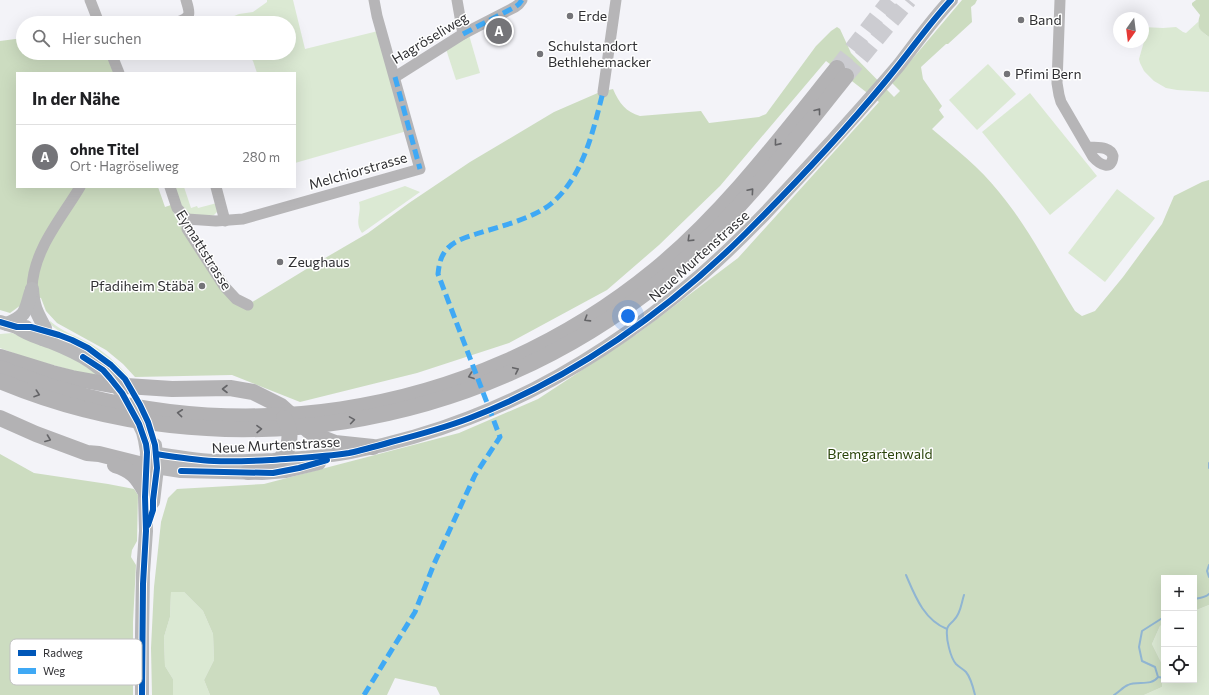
<!DOCTYPE html>
<html lang="de">
<meta charset="utf-8">
<style>
:root{--surface:#fff;--page:#f6f6f6;--text:#202124;--muted:#757577;--line:#e0e0e0;--accent:#747478}
body{margin:0;font-family:Commissioner,sans-serif;background:var(--page);color:var(--text)}
.controls{position:absolute;right:12px;bottom:12px;display:grid;overflow:hidden;border-radius:0px;box-shadow:0 4px 16px #0002}
.controls button{width:36px;height:36px;display:grid;place-items:center;padding:0;border:0;border-bottom:1px solid var(--line);background:var(--surface);color:var(--text);font:20px sans-serif}
.compass{position:absolute;left:1113px;top:12px;width:36px;height:36px;border-radius:50%;background:var(--surface);box-shadow:0 4px 16px #0002;rotate:194deg}
.you{position:absolute;left:628px;top:316px;width:14px;height:14px;margin:-10px;border:3px solid #fff;border-radius:50%;background:#1a73e8;box-shadow:0 0 0 6px #1a73e833}
.badge{display:grid;place-items:center;width:26px;height:26px;border-radius:50%;background:var(--accent);color:#fff;font-size:13px;font-weight:700}
.pin{position:absolute;translate:-50% -50%;border:2px solid #fff;box-shadow:0 1px 4px #0006}
.list{margin:0;padding:0;list-style:none}
h2{display:flex;justify-content:space-between;align-items:center;height:52px;margin:0;padding:0 16px;font-size:17px}
h2 small{font-size:13px;font-weight:400;color:var(--muted)}
.list li{display:grid;grid-template-columns:26px 1fr auto;gap:12px;align-items:center;box-sizing:border-box;height:64px;padding:0 16px;border-top:1px solid var(--line)}
.list b{display:block;font-size:15px;white-space:nowrap}
.list p{margin:0;font-size:13px;white-space:nowrap;color:var(--muted)}
.list em{font-size:13px;font-style:normal;color:var(--muted)}
.icon{flex:none;width:22px;height:22px;fill:none;stroke:currentColor;stroke-width:2;stroke-linecap:round;stroke-linejoin:round}
.map{position:relative;flex:none;width:1209px;height:695px;overflow:hidden}
.search{position:absolute;background:var(--surface);box-shadow:0 4px 16px #0002;left:16px;top:16px;width:280px;height:44px;display:flex;align-items:center;gap:10px;box-sizing:border-box;padding:0 14px;border-radius:22px;color:var(--muted);font-size:15px}
.panel{position:absolute;background:var(--surface);box-shadow:0 4px 16px #0002;left:16px;top:72px;width:280px;height:116px;border-radius:0px}
.map>svg:first-child{display:block}
.green{fill:#dbe9d3}
.forest{fill:#ccdcc0}
.lines{fill:none;stroke-linecap:round;stroke-linejoin:round}
.stream{stroke:#90b5d2;stroke-width:2}
.highway-tunnel{stroke:#ccccd1;stroke-width:16;stroke-dasharray:16 8;stroke-linecap:butt}
.minor{stroke:#b6b5b7;stroke-width:11}
.major{stroke:#b8b8ba;stroke-width:14}
.highway{stroke:#b3b2b4;stroke-width:16}
.quiet{stroke:#3fa9f5;stroke-width:5;stroke-dasharray:10 5;stroke-linecap:butt}
.cycleway-casing{stroke:#fff;stroke-width:8}
.cycleway{stroke:#0057b8;stroke-width:6}
.oneway{stroke:#646467}
.poi-dot{fill:#747478;stroke:#fff;stroke-width:1.5}
.labels{text-anchor:middle;stroke-width:3;stroke-linejoin:round;paint-order:stroke}
.poi-label{font-size:14px;fill:#303033;stroke:#fff;text-anchor:start}
.street-label{font-size:14px;fill:#303033;stroke:#fff}
.park-label{font-size:14px;fill:#2a4409;stroke:#fff}
.key{fill:#fff;stroke:#c1c1c2;stroke-width:1}
.key-label{font-size:11px;fill:#303033}
</style>
<div class="map">
<svg width="1209" height="695" viewBox="0 0 1209 695">
<rect width="100%" height="100%" fill="#f3f3f8"/>
<g class="green">
<path d="M267,0H293L305,49L378,31L407,131L295,163V73H257L253,61L247,53H289V23H232V17L239,14L253,12L267,2Z"/>
<path d="M1198,22C1199,30 1203,33 1209,37V92L1177,90L1166,88L1154,81L1144,71L1140,63L1139,59L1145,38L1143,36V27L1163,28L1176,27L1183,32L1186,33Z"/>
<path d="M469,35L480,73L456,80L446,49Z"/>
<path d="M988,64L1016,94L977,130L949,100Z"/>
<path d="M1030,93L1097,176L1050,215L982,132Z"/>
<path d="M405,186L420,192L362,233C354,221 362,214 359,202Z"/>
<path d="M174,187H184L191,208L197,206L198,208L217,203V212L214,215C182,217 184,216 174,187Z"/>
<path d="M1117,189L1155,218L1105,282L1068,253Z"/>
<path d="M50,321C62,332 77,336 91,344C108,354 122,368 134,383L132,384C119,367 102,352 82,342C71,336 59,333 50,324Z"/>
<path d="M12,333L41,343L66,353L104,379L27,358L0,348V334Z"/>
<path d="M171,592H184L203,611L213,634L214,660L204,680L210,695H173V679L165,666L164,637L170,617Z"/>
<path d="M1209,605V695H1144L1162,687L1164,668L1152,644L1160,626L1164,624V680H1194V611Z"/>
</g>
<g class="forest">
<path d="M962,0H977L975,4L971,7L972,22L948,44H946L921,67L923,79L942,106L939,110L944,117L932,129C956,149 980,168 999,192C1029,228 1050,271 1075,311L1082,316L1095,311L1123,277L1162,224L1174,196L1202,182L1209,180V605L1194,611V578H1164V624L1160,626L1152,644L1164,668L1162,687L1144,695H440L436,687L395,678L387,695H210L204,680L214,660L213,634L203,611L184,592H171L170,617L164,637L165,666L173,679V695H152L151,648L154,587L161,522L168,498L177,489L264,484L459,433L538,399L637,334L738,258L879,102L826,61L720,186L659,245L607,290L509,343L417,373L300,402L232,375L135,377L123,364L106,350L57,323L46,311L41,298L26,295L21,305L10,313L0,310V41L23,38V53H107L114,73H17V187H158L165,207L171,205L175,216L182,228L244,307L313,265L314,262L319,259L320,261L368,233L409,203L470,162L554,112L600,92L613,89C619,103 626,112 640,116L701,111L709,123L759,117L766,114L816,46L831,31L837,27L840,29L851,53L894,97L900,91L892,83Z"/>
<path d="M1196,0H1209V37C1199,30 1196,27 1200,15L1192,5V3Z"/>
<path d="M0,454L34,473L108,484L134,489L138,495L137,541L132,550L131,557L136,565L133,622V695H0Z"/>
</g>
<g class="lines">
<g class="stream">
<path d="M1209,463V468"/>
<path d="M1209,565L1207,571L1209,577"/>
<path d="M906,575C915,596 924,620 947,629"/>
<path d="M964,595C961,604 961,613 954,620C952,623 947,625 947,630C946,638 950,657 956,664C959,667 963,669 966,672C971,678 973,687 975,695"/>
<path d="M1194,599C1200,598 1205,598 1209,594"/>
<path d="M1158,677L1164,678"/>
<path d="M1114,695C1119,692 1123,687 1128,685C1137,680 1151,687 1158,677L1155,667L1142,661L1139,647L1142,631L1164,617"/>
</g>
<g class="highway-tunnel">
<path d="M837,68L890,0"/>
<path d="M846,76L909,0"/>
</g>
<g class="minor">
<path d="M90,0L99,23"/>
<path d="M457,0L463,34"/>
<path d="M1060,0L1057,83L1059,95L1061,102L1093,157C1100,165 1112,171 1113,156C1110,146 1097,148 1088,147"/>
<path d="M178,22C192,17 190,13 186,0"/>
<path d="M111,53L119,73"/>
<path d="M395,77L463,34L515,7L519,4L522,0"/>
<path d="M603,92L616,0"/>
<path d="M170,187L177,208L187,219V229L224,286L236,299L248,305"/>
<path d="M216,187L225,221"/>
<path d="M187,219L216,221L243,219L420,169L377,16L374,0"/>
<path d="M32,289C33,250 61,219 80,187"/>
</g>
<g class="major">
<path d="M32,289C33,307 37,313 45,328L43,339"/>
<path d="M0,322L17,327H26"/>
<path d="M7,324C27,315 25,312 31,292"/>
<path d="M17,327C28,335 38,337 51,342C81,354 102,365 121,392"/>
<path d="M133,411L143,432L145,440L147,452L145,497L146,531L143,573L142,634V695"/>
<path d="M147,452C170,456 192,460 215,461C234,462 254,461 273,460C299,458 326,457 351,452C391,444 431,433 469,418C554,386 632,334 701,275C749,233 792,185 834,139C856,114 878,90 899,65C916,43 932,20 951,0"/>
<path d="M149,466L181,471L262,473L286,471L319,463"/>
<path d="M153,502L157,468L155,445"/>
</g>
<g class="highway">
<path d="M0,357L52,373L72,378L111,385L172,389L230,388L253,392L281,406L309,431L317,436L335,443L373,447"/>
<path d="M0,368C220,458 471,421 655,270C725,212 780,139 837,68"/>
<path d="M0,381C220,473 479,430 662,280C733,221 789,148 846,76"/>
<path d="M0,418L36,434L87,453L99,454L147,466"/>
<path d="M115,465C132,470 137,477 145,491"/>
<path d="M248,472C257,471 266,470 273,465C290,455 294,434 284,418"/>
</g>
<g class="quiet">
<path d="M463,34L515,7L519,4L522,0"/>
<path d="M395,77L420,169"/>
<path d="M364,695L415,612L434,564L475,475L500,437L438,274C439,264 441,254 449,247C456,240 467,237 476,234C498,227 535,218 552,203C584,175 593,131 603,92"/>
</g>
<defs>
<g id="cycleway">
<path d="M0,322L17,327H31L59,335L72,340L88,348L100,357L111,365L125,379L140,405L148,422L155,445L157,468L153,500V510L148,525"/>
<path d="M83,357L103,370L110,378L122,393L139,424L146,444L147,452L145,497L146,531L143,584L142,695"/>
<path d="M156,454C175,457 194,460 214,461C233,462 252,461 272,460C297,458 323,457 349,453C363,450 377,446 391,442C418,435 444,428 470,418C573,378 668,311 746,233C794,185 841,135 884,83C907,56 927,26 951,0"/>
<path d="M181,471L273,473L299,468L327,460"/>
</g>
</defs>
<use href="#cycleway" class="cycleway-casing"/>
<use href="#cycleway" class="cycleway"/>
</g>
<defs><path id="oneway-chevron" d="M-2-3.5L2.5 0L-2 3.5" fill="none" stroke-width="1.6" stroke-linecap="round" stroke-linejoin="round"/></defs>
<g class="oneway">
<use href="#oneway-chevron" transform="translate(818 111) rotate(-52)"/>
<use href="#oneway-chevron" transform="translate(777 143) rotate(129)"/>
<use href="#oneway-chevron" transform="translate(751 191) rotate(-49)"/>
<use href="#oneway-chevron" transform="translate(690 239) rotate(136)"/>
<use href="#oneway-chevron" transform="translate(587 319) rotate(148)"/>
<use href="#oneway-chevron" transform="translate(516 370) rotate(-25)"/>
<use href="#oneway-chevron" transform="translate(471 376) rotate(160)"/>
<use href="#oneway-chevron" transform="translate(225 389) rotate(-180)"/>
<use href="#oneway-chevron" transform="translate(37 394) rotate(19)"/>
<use href="#oneway-chevron" transform="translate(180 413) rotate(-174)"/>
<use href="#oneway-chevron" transform="translate(352 420) rotate(-9)"/>
<use href="#oneway-chevron" transform="translate(259 429) rotate(-1)"/>
<use href="#oneway-chevron" transform="translate(48 439) rotate(21)"/>
</g>
<g class="poi-dot">
<circle cx="570" cy="16" r="4"/>
<circle cx="1021" cy="20" r="4"/>
<circle cx="540" cy="54" r="4"/>
<circle cx="1007" cy="74" r="4"/>
<circle cx="280" cy="262" r="4"/>
<circle cx="202" cy="286" r="4"/>
</g>
<g class="labels">
<g class="poi-label">
<text x="578" y="21">Erde</text>
<text x="1029" y="25">Band</text>
<text x="548" y="51">Schulstandort<tspan x="548" dy="16">Bethlehemacker</tspan></text>
<text x="1015" y="79">Pfimi Bern</text>
<text x="288" y="267">Zeughaus</text>
<text x="194" y="291" text-anchor="end">Pfadiheim Stäbä</text>
</g>
<g class="street-label">
<text transform="translate(430 38) rotate(-31)" y="5">Hagröseliweg</text>
<text transform="translate(358 171) rotate(-16)" y="5">Melchiorstrasse</text>
<text transform="translate(204 250) rotate(58)" y="5">Eymattstrasse</text>
<text transform="translate(699 256) rotate(-42)" y="5">Neue Murtenstrasse</text>
<text transform="translate(276 445) rotate(-3)" y="5">Neue Murtenstrasse</text>
</g>
<g class="park-label">
<text x="880" y="459">Bremgartenwald</text>
</g>
</g>
<rect x="10" y="639" width="132" height="46" rx="6" class="key"/>
<rect x="18" y="650" width="18" height="6" fill="#0057b8"/>
<rect x="18" y="668" width="18" height="6" fill="#3fa9f5"/>
<g class="key-label">
<text x="43" y="657">Radweg</text>
<text x="43" y="675">Weg</text>
</g>
</svg>
<div class="controls">
<button>+</button>
<button>−</button>
<button><svg class="icon" aria-label="locate" viewBox="0 0 24 24"><circle cx="12" cy="12" r="6"/><path d="M12 2v4M12 18v4M2 12h4M18 12h4"/></svg></button>
</div>
<svg class="compass" viewBox="-18 -18 36 36"><path d="M0-13l5 13h-10z" fill="#e53935"/><path d="M0 13l5-13h-10z" fill="#757577"/></svg>
<div class="you"></div>
<div class="pin badge" style="left:499px;top:31px">A</div>
<div class="search"><svg class="icon" aria-label="search" viewBox="0 0 24 24"><circle cx="10" cy="10" r="6"/><path d="M15 15l6 6"/></svg>Hier suchen</div>
<section class="panel">
<h2>In der Nähe<small></small></h2>
<ul class="list">
<li><span class="badge">A</span><div><b>ohne Titel</b><p>Ort · Hagröseliweg</p></div><em>280 m</em></li>
</ul>
</section>
</div>
